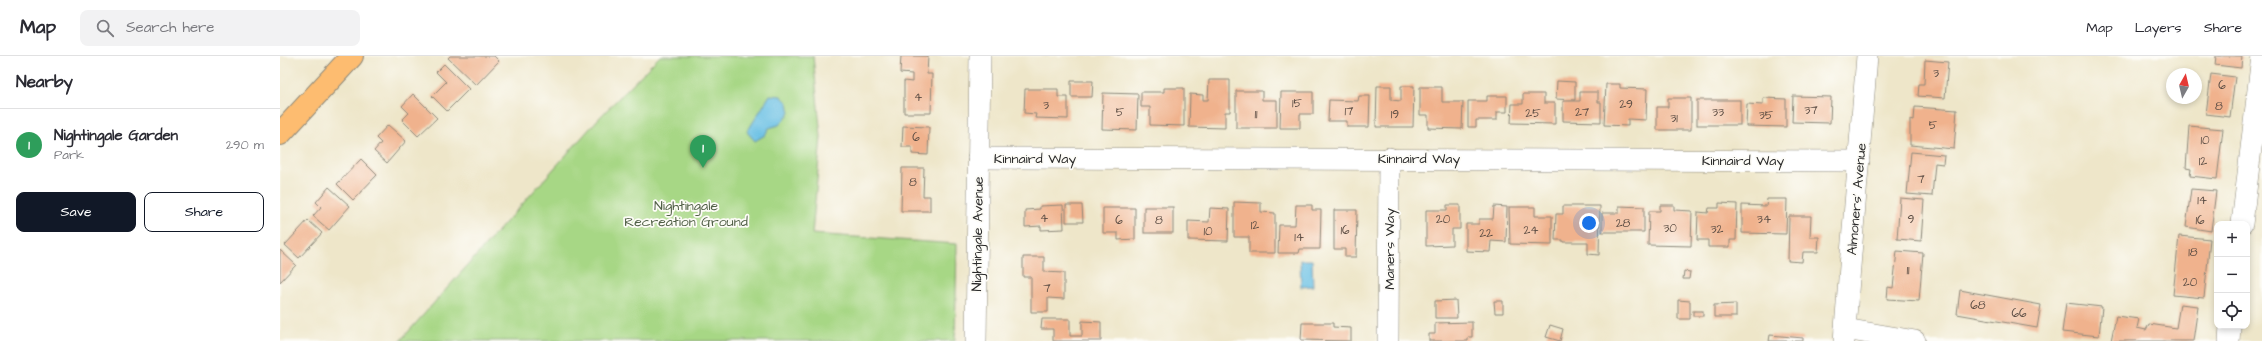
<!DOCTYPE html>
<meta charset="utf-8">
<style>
:root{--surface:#fff;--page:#f2f2f3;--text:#2b2b33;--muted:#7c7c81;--line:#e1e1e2;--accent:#111827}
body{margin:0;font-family:"Architects Daughter",sans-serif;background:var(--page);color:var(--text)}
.controls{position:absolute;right:12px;bottom:12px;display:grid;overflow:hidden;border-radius:8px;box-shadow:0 2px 6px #0003}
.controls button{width:36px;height:36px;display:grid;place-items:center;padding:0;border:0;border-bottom:1px solid var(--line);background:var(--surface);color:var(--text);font:20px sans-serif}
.compass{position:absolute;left:1886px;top:12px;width:36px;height:36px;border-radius:50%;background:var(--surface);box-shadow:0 2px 6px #0003;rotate:8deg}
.you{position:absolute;left:1309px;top:167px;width:14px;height:14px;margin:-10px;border:3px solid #fff;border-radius:50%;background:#1a73e8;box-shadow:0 0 0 6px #1a73e833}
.badge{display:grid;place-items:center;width:26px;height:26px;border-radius:50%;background:var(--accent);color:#fff;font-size:13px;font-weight:700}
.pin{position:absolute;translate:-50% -33px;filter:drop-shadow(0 1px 2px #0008)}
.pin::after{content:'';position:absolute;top:21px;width:14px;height:12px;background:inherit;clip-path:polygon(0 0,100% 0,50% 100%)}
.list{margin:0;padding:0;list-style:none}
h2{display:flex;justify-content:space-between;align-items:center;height:52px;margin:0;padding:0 16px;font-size:17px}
h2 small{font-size:13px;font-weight:400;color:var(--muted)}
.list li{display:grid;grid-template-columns:26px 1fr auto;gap:12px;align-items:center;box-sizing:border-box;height:72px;padding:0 16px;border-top:1px solid var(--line)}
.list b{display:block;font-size:15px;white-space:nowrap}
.list p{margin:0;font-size:13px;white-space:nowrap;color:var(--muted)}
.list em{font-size:13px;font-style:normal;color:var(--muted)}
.actions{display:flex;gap:8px;padding:12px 16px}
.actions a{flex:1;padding:9px 0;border:1px solid var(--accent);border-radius:8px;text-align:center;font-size:14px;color:var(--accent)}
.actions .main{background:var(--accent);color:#fff}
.icon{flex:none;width:22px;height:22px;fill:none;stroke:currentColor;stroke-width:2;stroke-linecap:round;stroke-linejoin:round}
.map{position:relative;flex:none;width:1982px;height:285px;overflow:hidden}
header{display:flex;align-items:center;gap:24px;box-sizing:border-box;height:56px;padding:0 20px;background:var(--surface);border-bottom:1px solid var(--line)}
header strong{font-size:19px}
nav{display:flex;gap:22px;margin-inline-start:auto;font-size:14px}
.search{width:280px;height:36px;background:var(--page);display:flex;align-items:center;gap:10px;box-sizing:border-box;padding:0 14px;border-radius:8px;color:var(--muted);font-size:15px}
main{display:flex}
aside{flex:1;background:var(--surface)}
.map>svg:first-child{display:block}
.green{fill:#a7d785;stroke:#698158}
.water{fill:#67bfe4;stroke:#497588}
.building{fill:#f0b28d}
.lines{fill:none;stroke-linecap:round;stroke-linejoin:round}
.street-casing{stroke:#8c887a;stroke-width:22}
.primary-casing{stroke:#8c887a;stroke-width:24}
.street{stroke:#fff;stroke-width:21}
.primary{stroke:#fdbc6f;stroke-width:22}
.labels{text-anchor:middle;stroke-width:3.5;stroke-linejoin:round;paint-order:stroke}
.number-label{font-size:12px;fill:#5c4d44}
.street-label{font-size:14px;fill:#2b2b2b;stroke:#fdfcf7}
.park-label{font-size:14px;fill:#505f46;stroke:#fdfcf7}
</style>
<header>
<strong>Map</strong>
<div class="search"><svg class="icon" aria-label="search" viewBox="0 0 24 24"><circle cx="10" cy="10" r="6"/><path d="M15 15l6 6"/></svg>Search here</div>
<nav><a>Map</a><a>Layers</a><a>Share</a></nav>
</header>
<main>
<aside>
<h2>Nearby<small></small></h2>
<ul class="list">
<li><span class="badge" style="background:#2e9e5b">1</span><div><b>Nightingale Garden</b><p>Park</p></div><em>290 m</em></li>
</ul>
<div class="actions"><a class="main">Save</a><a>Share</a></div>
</aside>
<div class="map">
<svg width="1982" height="285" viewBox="0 0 1982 285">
<rect width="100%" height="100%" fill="#fdfcf7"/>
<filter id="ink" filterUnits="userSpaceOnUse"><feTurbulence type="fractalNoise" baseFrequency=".025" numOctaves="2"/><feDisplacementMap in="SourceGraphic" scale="8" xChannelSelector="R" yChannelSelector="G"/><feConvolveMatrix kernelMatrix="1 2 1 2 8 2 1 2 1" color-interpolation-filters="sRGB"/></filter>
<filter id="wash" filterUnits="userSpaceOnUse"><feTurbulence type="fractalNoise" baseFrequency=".012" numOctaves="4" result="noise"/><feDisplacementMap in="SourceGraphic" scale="16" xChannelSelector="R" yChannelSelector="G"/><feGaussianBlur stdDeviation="0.9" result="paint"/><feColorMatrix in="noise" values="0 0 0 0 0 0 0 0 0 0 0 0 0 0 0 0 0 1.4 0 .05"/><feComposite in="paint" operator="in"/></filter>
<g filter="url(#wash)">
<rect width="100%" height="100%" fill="#eee6c9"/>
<path class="green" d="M380,0H533L541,81L532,178L677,188L675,285H120L320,61Z"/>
<g class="water">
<path d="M490,39L501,40L508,47L510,57L499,69L489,72L485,79L475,85L467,76Z"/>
<path d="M1020,204H1032L1033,230L1021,231Z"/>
</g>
<g id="blocks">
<g class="building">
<path d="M170,0H214L219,5L196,29L168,2Z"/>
<path d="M621,0H648L647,18H652L651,57H624V25L632,26V18L620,17Z"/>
<path d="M1936,0H1962L1961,12L1935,9Z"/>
<path d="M1645,4L1668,6L1665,42L1638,40L1639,28H1644Z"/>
<path d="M164,8L189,33L167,55L152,40L166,26L156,16Z"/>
<path d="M1931,18L1955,21L1950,61L1926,58Z"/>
<path d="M929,24H950V56H945V72L909,71L910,38L923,39V44H928Z"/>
<path d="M791,25H813L812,41H791Z"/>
<path d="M1277,25L1295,26V44L1276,43Z"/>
<path d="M1326,28H1340V32L1367,33L1366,64L1348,63V70L1324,69Z"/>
<path d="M1097,30H1111V44L1121,45V30H1134L1133,71H1096Z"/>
<path d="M1140,31H1162V46H1183L1182,73L1148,72V59H1140Z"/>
<path d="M884,32H904V70L870,69V51H861V36H884Z"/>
<path d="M745,33H778V41H788V63L755,62L756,58L744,57Z"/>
<path d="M956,35H982V44H997V72H956Z"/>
<path d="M1001,36H1033V58H1020V72H1000Z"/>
<path d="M1300,36H1318V46H1321V66L1283,65V45H1300Z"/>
<path d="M823,37L858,38L857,74L822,73Z"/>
<path d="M133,38L157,62L138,80L122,64L129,57L122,50Z"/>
<path d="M1243,38H1264V47H1275V68L1231,67L1232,48H1243Z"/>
<path d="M1079,40H1090L1089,71H1067V65H1048L1049,44L1078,45Z"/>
<path d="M1207,40H1227V56H1217V64H1196V71H1188V45H1207Z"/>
<path d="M1513,40L1551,41L1550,67L1512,66Z"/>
<path d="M1388,42H1411V74H1377V51H1388Z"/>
<path d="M1483,42L1506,43V71L1466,70L1467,48L1483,49Z"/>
<rect x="1417" y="44" width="43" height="25"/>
<path d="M1635,51L1677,54L1674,93L1630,89V63L1634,64Z"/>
<path d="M108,69L126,85L107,107L94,95L101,87L96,82Z"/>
<path d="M623,70L649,71L648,99L632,98V91H622Z"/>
<path d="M1909,70L1943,73L1937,123L1910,120L1911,113L1906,112Z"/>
<path d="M1631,96L1664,99L1663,108L1655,107L1652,140L1627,138Z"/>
<path d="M81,103L97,119L73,144L57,128Z"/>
<path d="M622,112H644L643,140H650V155H621Z"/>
<path d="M49,131L70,150L49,174L33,160L41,151L36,146Z"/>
<path d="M1911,133L1936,135L1931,175L1906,171Z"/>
<path d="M1620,142L1644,144L1641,185L1617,183Z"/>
<path d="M1487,143H1507L1506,178L1462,177V149L1486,150Z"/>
<path d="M954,146L981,147V156L995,157V197H969V181H954Z"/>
<path d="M1439,147L1457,148L1456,184H1450V191H1428V184H1417L1418,156L1428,157L1429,152H1439Z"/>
<path d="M783,149L784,173L761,174V170L745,171V154L760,153V150Z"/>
<path d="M786,149H802L803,166H786Z"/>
<path d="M1016,149H1032V154H1041L1040,193H1020L1019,197H998L999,169H1015Z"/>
<path d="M1167,149H1180V173H1172V189L1146,190V154H1167Z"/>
<path d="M1380,149H1394V154L1412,155L1411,190L1368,189L1369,155H1380Z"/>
<path d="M1214,150L1227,151L1226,186L1211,185L1210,196L1186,195V168H1199V163H1213Z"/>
<path d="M1283,150H1320L1319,199L1308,198V186H1283V184H1275L1276,158H1283Z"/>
<path d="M1339,150L1364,151V176H1322V157H1339Z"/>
<rect x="864" y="151" width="29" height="26"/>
<path d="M1229,151H1255V160H1272V189L1230,188Z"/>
<path d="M823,152H855V183L838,184V177H823Z"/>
<path d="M930,152L949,153L948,185L908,184V165L929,166Z"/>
<path d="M1054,154H1077L1076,201H1065V193H1054Z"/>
<path d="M1509,160H1531L1530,181H1539L1538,196H1523L1522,206L1508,205Z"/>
<path d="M28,164L42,177L19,202L5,189Z"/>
<path d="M1899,180L1930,183L1924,242L1893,239Z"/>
<path d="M0,194L16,209L0,226Z"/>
<path d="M1617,195L1643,197L1639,245L1607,243L1608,231L1613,232Z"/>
<path d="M743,201H764V216L784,217V243L768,242V256H751V221H743Z"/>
<path d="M1404,215L1410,216L1409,223H1403Z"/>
<path d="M1680,234L1761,249L1757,272L1677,258Z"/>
<path d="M1176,244L1177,262H1155V245Z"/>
<path d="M1398,244L1410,245V263H1398Z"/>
<path d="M1214,245H1223V257H1215Z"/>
<path d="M1786,247L1822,251L1819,280L1782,276Z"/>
<path d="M1456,248V261H1434V249Z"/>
<path d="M1900,248L1918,250L1913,285H1831L1836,260L1859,263L1857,272L1866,274L1869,268L1896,272Z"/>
<rect x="1413" y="255" width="10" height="5"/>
<path d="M762,263H790V280H802V265L821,266V285H773V273H761Z"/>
<path d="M1192,266V281H1188V285H1149V278H1155V267Z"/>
<path d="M1022,267H1053V271L1071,272V285L1021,284Z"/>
<path d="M1270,269L1283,273L1280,285L1266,281Z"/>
<path d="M1490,279L1523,282V285H1489Z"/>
</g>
</g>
</g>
<g filter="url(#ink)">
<use href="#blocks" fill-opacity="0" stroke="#8c887a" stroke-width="1"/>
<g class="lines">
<defs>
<g id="street">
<path d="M698,102L1579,105"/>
<path d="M1962,168L1982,0"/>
<path d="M1565,273L1635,285"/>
<path d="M696,285L700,0"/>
<path d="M1108,285L1109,102"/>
<path d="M1564,285L1587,0"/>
<path d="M1949,285L1950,270"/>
</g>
<path id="primary" d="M0,78L72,0"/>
</defs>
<use href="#street" class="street-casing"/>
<use href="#primary" class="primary-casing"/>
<use href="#street" class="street"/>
<use href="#primary" class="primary"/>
</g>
</g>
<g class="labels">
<g class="number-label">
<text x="1656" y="21">3</text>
<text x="1942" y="33">6</text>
<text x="638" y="45">4</text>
<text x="1017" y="51">15</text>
<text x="1346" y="52">29</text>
<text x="766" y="53">3</text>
<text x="1939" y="54">8</text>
<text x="1531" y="58">37</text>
<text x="1069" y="59">17</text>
<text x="840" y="60">5</text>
<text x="1302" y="60">27</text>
<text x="1438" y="60">33</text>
<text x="1253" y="61">25</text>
<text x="976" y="62">11</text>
<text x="1115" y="62">19</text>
<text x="1486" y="63">35</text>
<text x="1394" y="66">31</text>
<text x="1653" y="73">5</text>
<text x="636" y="85">6</text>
<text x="1925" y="88">10</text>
<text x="1923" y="109">12</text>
<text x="1641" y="127">7</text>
<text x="633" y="130">8</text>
<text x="1922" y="148">14</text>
<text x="764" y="166">4</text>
<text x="1163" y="167">20</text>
<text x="1484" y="167">34</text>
<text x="1631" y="167">9</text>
<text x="839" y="168">6</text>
<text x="879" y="168">8</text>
<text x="1920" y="168">16</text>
<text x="1343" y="171">28</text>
<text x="975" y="173">12</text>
<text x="1390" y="176">30</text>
<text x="1437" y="177">32</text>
<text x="1065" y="178">16</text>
<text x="1251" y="178">24</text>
<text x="928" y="179">10</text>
<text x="1206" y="181">22</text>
<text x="1019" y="185">14</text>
<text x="1913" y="200">18</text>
<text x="1628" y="218">11</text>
<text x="1910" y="230">20</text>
<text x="767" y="236">7</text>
<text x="1698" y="253">68</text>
<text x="1739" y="261">66</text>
</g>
<g class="street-label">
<text x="755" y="107">Kinnaird Way</text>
<text x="1139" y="107">Kinnaird Way</text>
<text x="1463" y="109">Kinnaird Way</text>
<text transform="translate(1576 143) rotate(-85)" y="5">Almoners' Avenue</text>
<text transform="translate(697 178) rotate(-89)" y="5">Nightingale Avenue</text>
<text transform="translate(1109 193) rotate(-90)" y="5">Maners Way</text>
</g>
<g class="park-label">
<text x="406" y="154">Nightingale<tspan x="406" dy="16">Recreation Ground</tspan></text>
</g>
</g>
</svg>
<div class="controls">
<button>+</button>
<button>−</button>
<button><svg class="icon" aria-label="locate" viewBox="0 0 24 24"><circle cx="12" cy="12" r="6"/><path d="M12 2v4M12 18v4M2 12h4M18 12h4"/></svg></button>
</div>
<svg class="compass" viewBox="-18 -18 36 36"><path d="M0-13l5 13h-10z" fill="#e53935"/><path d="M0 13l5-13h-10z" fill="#7c7c81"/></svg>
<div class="you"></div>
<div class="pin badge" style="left:423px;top:112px;background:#2e9e5b">1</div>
</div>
</main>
